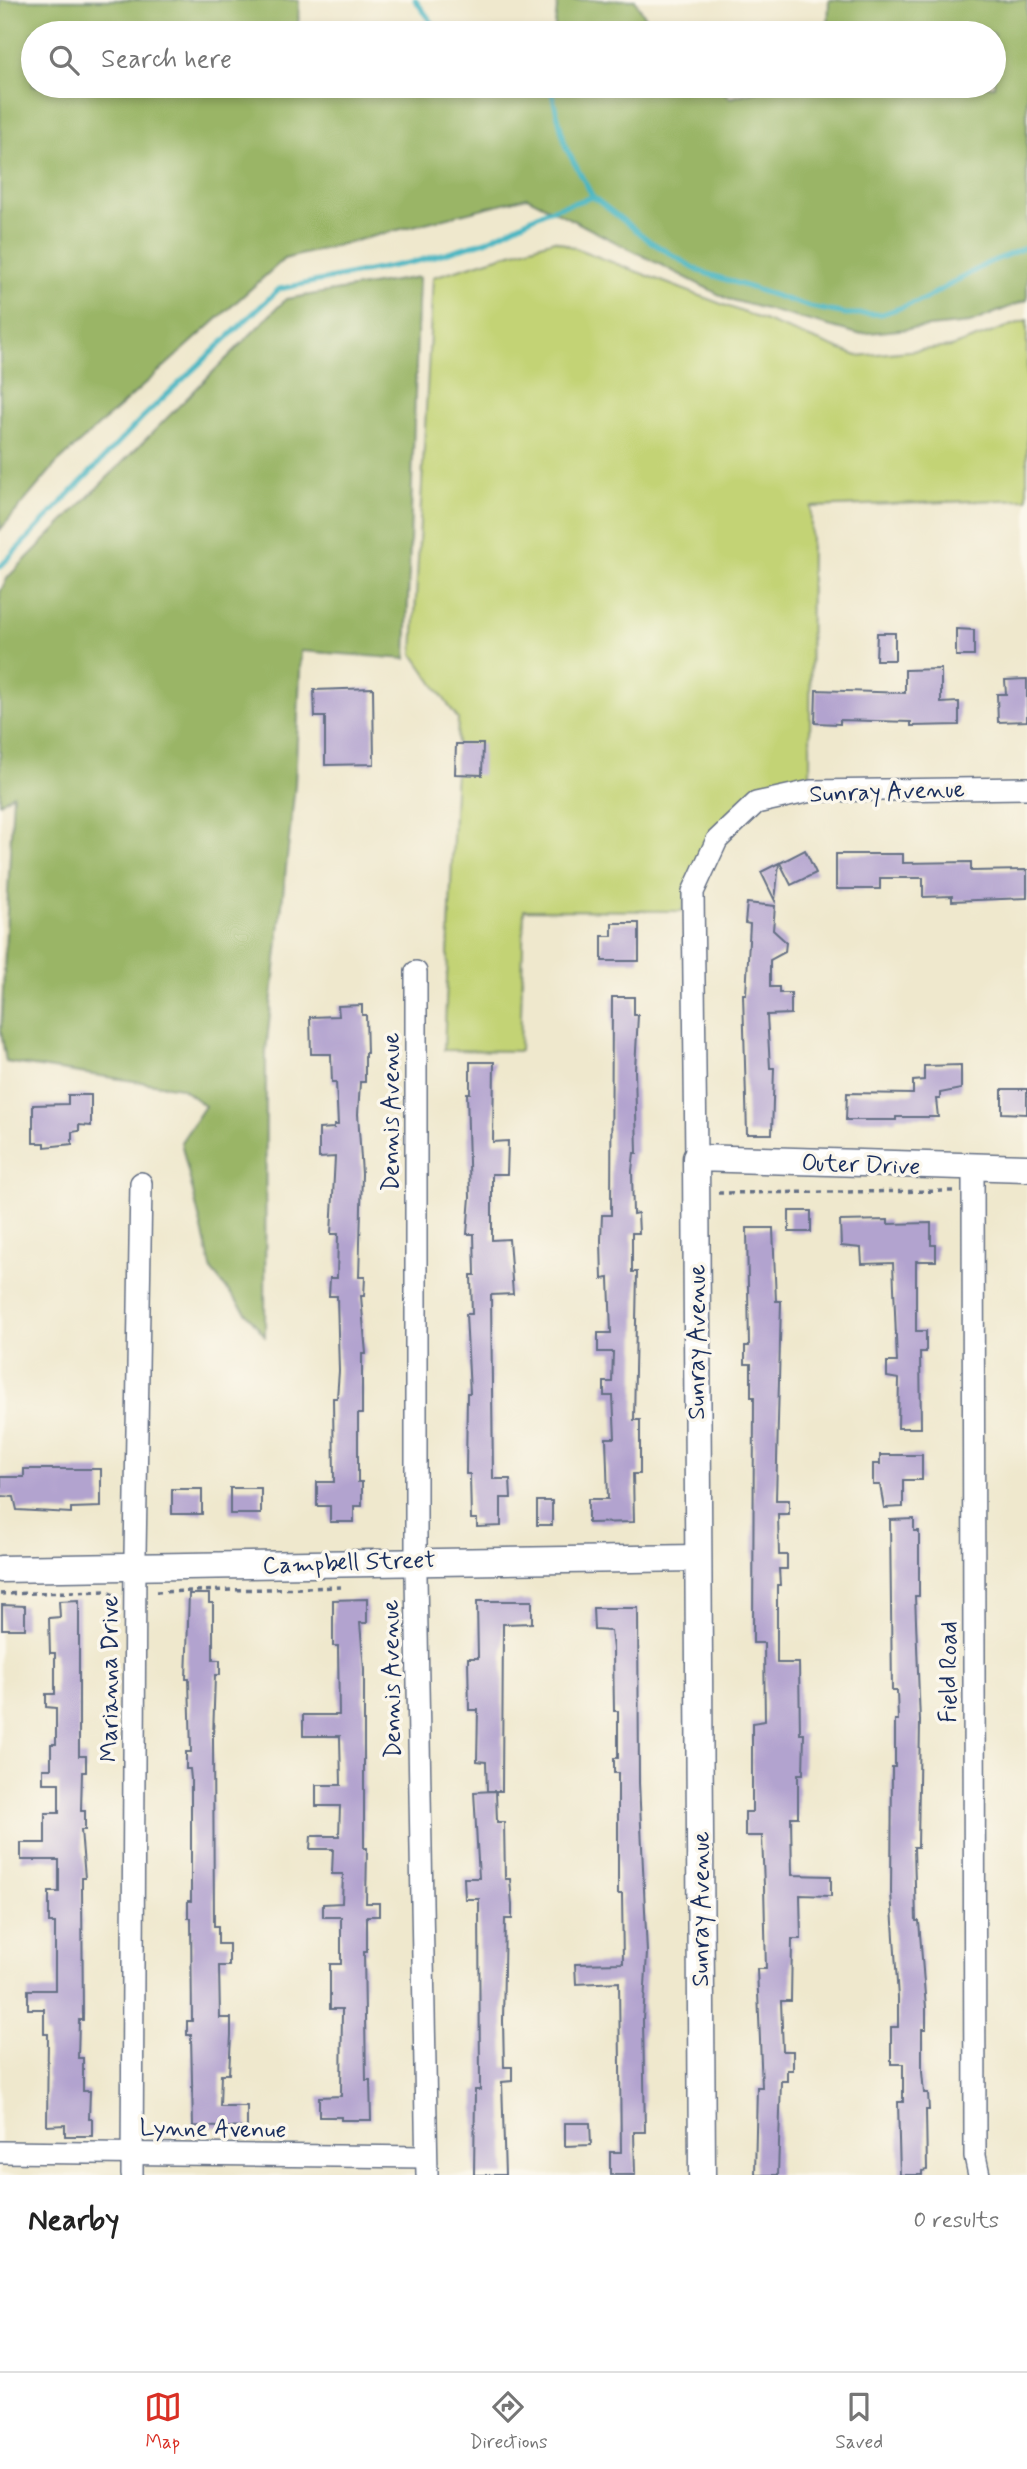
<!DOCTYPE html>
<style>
:root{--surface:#fff;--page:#f2f2f2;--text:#222;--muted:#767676;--line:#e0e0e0;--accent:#d93025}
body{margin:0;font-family:Mynerve,sans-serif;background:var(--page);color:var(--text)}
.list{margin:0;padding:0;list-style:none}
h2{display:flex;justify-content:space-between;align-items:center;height:91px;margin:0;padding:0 28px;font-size:30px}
h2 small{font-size:23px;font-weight:400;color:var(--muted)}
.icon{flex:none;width:38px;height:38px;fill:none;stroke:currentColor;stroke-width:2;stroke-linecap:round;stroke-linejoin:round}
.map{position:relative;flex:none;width:1027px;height:2175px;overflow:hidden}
.search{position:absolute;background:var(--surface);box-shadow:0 4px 10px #0003;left:21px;right:21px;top:21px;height:77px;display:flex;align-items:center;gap:18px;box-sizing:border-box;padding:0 24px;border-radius:38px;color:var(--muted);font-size:26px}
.sheet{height:196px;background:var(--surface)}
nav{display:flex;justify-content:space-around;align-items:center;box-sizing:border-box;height:98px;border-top:2px solid var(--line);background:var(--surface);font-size:19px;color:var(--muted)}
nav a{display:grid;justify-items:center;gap:4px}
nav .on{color:var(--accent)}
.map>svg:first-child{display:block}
.green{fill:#c3d375;stroke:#6f816a;stroke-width:2}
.forest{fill:#9ab566;stroke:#5a7262;stroke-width:2}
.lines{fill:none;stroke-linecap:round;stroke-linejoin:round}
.stream{stroke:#48b6c2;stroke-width:5}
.building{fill:#b2a3cf}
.minor-casing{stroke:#657085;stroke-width:24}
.tertiary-casing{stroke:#657085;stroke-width:29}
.path{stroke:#657085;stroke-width:3.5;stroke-dasharray:5 5;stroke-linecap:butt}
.minor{stroke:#fff;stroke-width:21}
.tertiary{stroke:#fff;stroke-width:26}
.labels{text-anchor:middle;stroke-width:7;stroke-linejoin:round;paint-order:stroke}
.street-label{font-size:24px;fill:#1b2f5e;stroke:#fbf7ec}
</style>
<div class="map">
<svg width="1027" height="2175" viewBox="0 0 1027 2175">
<rect width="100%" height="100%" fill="#fbf7ec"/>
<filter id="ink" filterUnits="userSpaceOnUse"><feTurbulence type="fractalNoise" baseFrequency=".0143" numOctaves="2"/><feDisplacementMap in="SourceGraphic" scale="14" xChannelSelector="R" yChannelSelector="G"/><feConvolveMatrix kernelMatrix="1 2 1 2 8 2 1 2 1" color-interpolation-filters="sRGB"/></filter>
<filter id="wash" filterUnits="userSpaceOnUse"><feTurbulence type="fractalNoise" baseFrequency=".00686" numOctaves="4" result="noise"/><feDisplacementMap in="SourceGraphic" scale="28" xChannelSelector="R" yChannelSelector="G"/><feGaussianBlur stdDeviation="1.57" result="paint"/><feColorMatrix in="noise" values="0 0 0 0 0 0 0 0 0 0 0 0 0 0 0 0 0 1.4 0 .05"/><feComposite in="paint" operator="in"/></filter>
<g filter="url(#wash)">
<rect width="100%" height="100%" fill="#efe8cd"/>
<path class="green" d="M554,240L857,356L951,347L1027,320V499L811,507L810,781L749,807L694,869L682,911L524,910L520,1051L444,1050L458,719L413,654L433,277Z"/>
<g class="forest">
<path d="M0,0H299L298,33H33V86H296L297,98L490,86H717L730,98L775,86H994V33H828L829,0H1027V300L970,323L858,334L728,299L527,197L284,259L56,464L0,530Z"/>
<path d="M558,0H635L646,18L662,33H554Z"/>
<path d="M419,277L406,659L301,651L295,785L266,1051L265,1336L212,1271L181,1142L205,1106L181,1088L6,1062L1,1031L13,794L0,803V592L8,577L286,299Z"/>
</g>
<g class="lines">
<g class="stream">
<path d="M415,0L434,25L445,33"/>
<path d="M593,197L651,242L699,271L810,307L846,314H882L923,300L988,263L1027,247"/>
<path d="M0,567L142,418L279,289L418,261L486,241L546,211L593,197L566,148L550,86"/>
</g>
</g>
<g id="blocks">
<g class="building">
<path d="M956,629L974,630V656H956Z"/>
<path d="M877,633H895V660H876Z"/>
<path d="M941,669V703L959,702V725L911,726V722L840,720V724L815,723L816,690L905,693V670Z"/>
<path d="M1027,679V721L998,722L997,694H1006L1005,680Z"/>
<path d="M373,688L374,764L325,765V717H315L314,690Z"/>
<path d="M456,744H483L482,775L455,774Z"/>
<path d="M805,850L816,873L791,885L780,863Z"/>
<path d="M836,854H903V863L971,862V871L1027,870V898L952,901V896L923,897V878H880V889H836Z"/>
<path d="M779,863L775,901L761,872Z"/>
<path d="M747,903L775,906L773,930L786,942L785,952L770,960V987H779V993H791V1014L767,1015L770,1068H774L772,1134H747L743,994H746L750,924L745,923Z"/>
<path d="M612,923H639V961H602V936H612Z"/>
<path d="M612,997H634V1015H638L635,1069L637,1153H634L632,1171L633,1214L638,1213L639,1233H632V1272H637L634,1420H640V1474H633L634,1522L588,1523V1499H608L606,1438H615L613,1396H604V1382H612L613,1352H598V1333H611L609,1278L602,1279L601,1240L602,1215H611Z"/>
<path d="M362,1005V1015H366L367,1053H365V1082H360L358,1114L362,1174L359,1277H365L364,1296H361L366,1354H362V1414H358V1482H362V1506H354V1522H330V1506H317V1482H334L333,1398H337L339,1371L337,1296H329L330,1278H337L338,1234H331L335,1157L319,1158V1129L334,1128V1125H338L336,1082H332L331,1054H311L310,1017L339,1016L338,1006Z"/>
<path d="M470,1062H494L493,1142L508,1141L507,1174H492V1240L509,1239L513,1294L491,1295L493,1479H510L511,1498H501V1526L477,1527V1519H471L470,1474H466L467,1393H470L466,1314H472L471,1275H475L474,1234H467L470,1197L467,1093H470Z"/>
<path d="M961,1065V1089L940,1093V1099H936L938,1117H896V1120H846L847,1093L913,1094V1081L924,1080V1066Z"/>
<path d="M1002,1089H1027V1114L1002,1113Z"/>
<path d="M68,1095H91V1126L79,1125V1131L72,1132V1144L45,1147V1143H33V1105L68,1104Z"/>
<rect x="789" y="1211" width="22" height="21"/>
<path d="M888,1220V1224L931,1223V1245H936V1261H916V1331H926V1352H920L921,1428H898L899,1379L887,1377V1362H897L893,1263L862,1264L861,1248L841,1246L840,1221Z"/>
<path d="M747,1228H773L776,1301H781L776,1500H789V1514H778L779,1555H787V1569H779L780,1585H777V1663H799L800,1734H804L803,1774H798V1817H791L792,1875L831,1876V1896L800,1895L801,1939H792L791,2001H781L783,2051H793V2070H787V2081H781L778,2175H755L757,2087H762L757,1969H766L764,1886L762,1836H745V1812H752V1723L765,1721L764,1643H753L754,1397H751V1364H745V1346H749Z"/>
<path d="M880,1455H922V1480H903V1507L884,1508L880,1485H873V1464H880Z"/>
<path d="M24,1469H101V1507L71,1508V1513L17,1510L14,1497L1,1496V1477H24Z"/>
<rect x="230" y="1488" width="31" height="26"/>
<rect x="172" y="1489" width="30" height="25"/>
<rect x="537" y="1501" width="15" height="24"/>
<path d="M914,1519V1531H919V1596H915L920,1721L918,1847H914L916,1921H919L926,2008V2029H922V2072L924,2093H928L929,2110H926L927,2170L922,2171V2175H900L898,2102H903V2064H891V2027H898V1998L891,1892L892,1767H895V1720H898L897,1691H892L890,1520Z"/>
<path d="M189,1594H209V1603H213V1660H220V1675H215L213,1737L214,1926H218V1944H229V1966H219L220,2018H231V2035L229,2074H221L220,2106H247V2128L193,2126L191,2035H187V2021H192L191,1918H188V1901H191V1779L190,1769H186V1752H191L189,1679H186Z"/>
<path d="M367,1599V1623H360L364,1669V1848H367L366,1903H379V1916H367V1952H364L366,2080H370L371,2120H341V2117H319V2097L341,2096L342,2009H330V1964H341V1917H323V1904L342,1903L343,1874H332L333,1849H310L311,1836H339L340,1806H316V1785H341L340,1736H303V1715H339L338,1646H333V1600Z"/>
<path d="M79,1600V1756H86V1772H82L81,1811H85V1830H81L85,1878H82V1888L83,2020H79L78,2058H83V2091H90L89,2119H92V2136H65V2125L47,2126L48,2034H44V2009H28V1990H55V1923H49V1892H59V1860H21V1843H45V1813H59V1783H43V1769H51V1744H56V1708L46,1707V1694H55V1653H50L49,1618L60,1617L59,1601Z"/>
<path d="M477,1601H532V1623L503,1624L502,1791H487L486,1762L477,1761L478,1710H469L468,1658H478Z"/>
<path d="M2,1605L25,1606V1629H2Z"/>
<path d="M593,1608H638L639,1783L647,1953L643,2020L645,2132H634L635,2175H610V2152H621L619,1982L576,1984L575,1964L623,1963L622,1894H618V1773H614V1758H618V1711H614L613,1649L611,1631L594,1630Z"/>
<path d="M496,1791L497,1822H504L505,1879H510L512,1905V1919H505L503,2021L504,2067H512V2081L502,2082L505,2175H474L475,2090H480L479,1899H465L464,1878H479L474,1792Z"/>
<path d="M565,2123H590L591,2145L565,2146Z"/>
</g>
</g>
</g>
<g filter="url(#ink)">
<use href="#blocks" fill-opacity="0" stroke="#657085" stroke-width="2"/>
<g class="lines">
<defs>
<g id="minor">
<path d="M416,972V1576L427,2175"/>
<path d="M696,1158L693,892L717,840L756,803L811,791L1027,788"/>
<path d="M973,1169L975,2156L979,2175"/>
<path d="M0,2152L426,2157"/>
<path d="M132,2175L135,1555L141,1183"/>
</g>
<g id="tertiary">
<path d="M0,1569L697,1558"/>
<path d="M702,2175L696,1158L1027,1168"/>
</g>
</defs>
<use href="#minor" class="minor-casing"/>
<use href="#tertiary" class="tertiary-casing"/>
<g class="path">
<path d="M718,1193L955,1191"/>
<path d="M156,1592L343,1587"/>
<path d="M0,1594L105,1591L116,1596"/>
</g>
<use href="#minor" class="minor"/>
<use href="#tertiary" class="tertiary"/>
</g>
</g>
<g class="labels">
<g class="street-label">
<text transform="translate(887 791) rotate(-2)" y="8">Sunray Avenue</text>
<text transform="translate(390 1112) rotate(-90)" y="8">Dennis Avenue</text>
<text transform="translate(861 1164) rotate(2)" y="8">Outer Drive</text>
<text transform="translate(696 1342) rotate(-90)" y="8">Sunray Avenue</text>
<text transform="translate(349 1562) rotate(-2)" y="8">Campbell Street</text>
<text transform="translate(948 1672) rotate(-90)" y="8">Field Road</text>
<text transform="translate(109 1679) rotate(-90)" y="8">Marianna Drive</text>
<text transform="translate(391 1679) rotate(-91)" y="8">Dennis Avenue</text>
<text transform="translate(700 1909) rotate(-90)" y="8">Sunray Avenue</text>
<text transform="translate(213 2128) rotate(1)" y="8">Lynne Avenue</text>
</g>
</g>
</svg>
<div class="search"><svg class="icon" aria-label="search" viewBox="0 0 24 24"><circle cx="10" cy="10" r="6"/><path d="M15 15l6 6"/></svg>Search here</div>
</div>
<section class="sheet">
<h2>Nearby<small>0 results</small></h2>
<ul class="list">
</ul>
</section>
<nav>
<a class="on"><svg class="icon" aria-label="map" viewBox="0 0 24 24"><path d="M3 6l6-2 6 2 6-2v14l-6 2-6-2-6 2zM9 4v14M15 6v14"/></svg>Map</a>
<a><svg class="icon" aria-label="directions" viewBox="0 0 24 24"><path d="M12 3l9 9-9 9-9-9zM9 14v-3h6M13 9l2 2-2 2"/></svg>Directions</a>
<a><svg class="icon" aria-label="saved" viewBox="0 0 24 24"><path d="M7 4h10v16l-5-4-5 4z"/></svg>Saved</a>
</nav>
